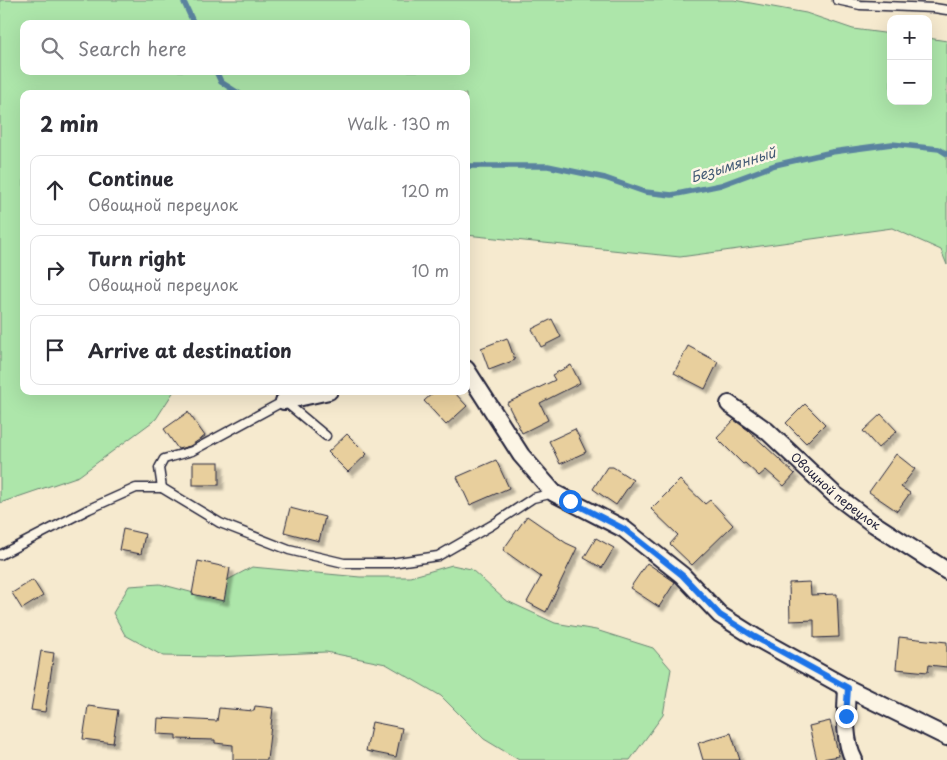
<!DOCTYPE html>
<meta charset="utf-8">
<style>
:root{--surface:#fff;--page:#f2f2f3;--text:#2b2b33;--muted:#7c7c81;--line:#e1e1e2}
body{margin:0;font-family:"Playpen Sans",sans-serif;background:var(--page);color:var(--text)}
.controls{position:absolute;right:15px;top:15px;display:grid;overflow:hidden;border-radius:10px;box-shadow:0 5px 20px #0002}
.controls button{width:45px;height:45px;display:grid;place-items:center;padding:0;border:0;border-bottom:1px solid var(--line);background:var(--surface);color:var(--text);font:25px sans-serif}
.stop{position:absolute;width:15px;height:15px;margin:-11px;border:4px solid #1a73e8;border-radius:50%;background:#fff}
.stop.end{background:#1a73e8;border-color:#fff;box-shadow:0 1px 5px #0008}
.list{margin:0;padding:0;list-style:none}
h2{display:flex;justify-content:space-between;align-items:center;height:65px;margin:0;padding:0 20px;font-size:21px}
h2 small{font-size:16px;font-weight:400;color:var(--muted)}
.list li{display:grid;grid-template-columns:32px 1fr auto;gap:15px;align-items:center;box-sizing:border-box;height:70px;margin:0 10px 10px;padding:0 10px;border:1px solid var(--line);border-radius:10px}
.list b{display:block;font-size:19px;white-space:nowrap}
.list p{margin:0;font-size:16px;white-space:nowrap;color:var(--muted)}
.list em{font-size:16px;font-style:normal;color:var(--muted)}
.icon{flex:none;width:28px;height:28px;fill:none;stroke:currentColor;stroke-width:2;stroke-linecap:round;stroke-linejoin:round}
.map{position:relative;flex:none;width:947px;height:760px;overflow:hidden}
.search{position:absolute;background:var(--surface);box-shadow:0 5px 20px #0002;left:20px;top:20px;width:450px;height:55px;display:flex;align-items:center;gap:12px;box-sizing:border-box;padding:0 18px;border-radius:10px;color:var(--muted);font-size:19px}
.panel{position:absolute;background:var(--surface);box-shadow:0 5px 20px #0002;left:20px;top:90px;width:450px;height:305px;border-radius:10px}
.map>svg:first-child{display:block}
.green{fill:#ade6aa;stroke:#688472;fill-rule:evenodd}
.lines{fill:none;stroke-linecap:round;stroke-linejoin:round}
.stream{stroke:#5a839f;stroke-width:5.5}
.building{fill:#e8cf9d;stroke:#22223b;filter:url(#shadow)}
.lane-casing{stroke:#22223b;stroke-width:11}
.street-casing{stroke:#22223b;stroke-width:20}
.lane{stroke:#fcf5e5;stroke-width:8}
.street{stroke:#fcf5e5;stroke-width:16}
.route{stroke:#1a73e8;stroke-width:6}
.labels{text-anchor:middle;stroke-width:5;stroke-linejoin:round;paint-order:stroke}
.street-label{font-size:12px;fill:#22223b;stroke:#fcf5e5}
.water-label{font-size:14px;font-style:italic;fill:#435a75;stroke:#fcf5e5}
</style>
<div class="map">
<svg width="947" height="760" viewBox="0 0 947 760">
<defs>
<filter id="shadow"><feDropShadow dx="4.5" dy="4.5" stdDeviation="1" flood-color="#0004"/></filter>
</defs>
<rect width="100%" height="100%" fill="#f6eacf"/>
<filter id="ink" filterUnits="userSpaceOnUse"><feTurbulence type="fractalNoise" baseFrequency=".02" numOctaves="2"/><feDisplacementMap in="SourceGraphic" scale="10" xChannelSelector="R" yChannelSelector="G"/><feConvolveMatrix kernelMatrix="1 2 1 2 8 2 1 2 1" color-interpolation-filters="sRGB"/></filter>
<g filter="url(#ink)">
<g class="green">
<path d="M0,0H734L806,13L853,29L891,34V101H928V38L947,41V265L941,250L892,228L680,257L466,235V94H24V391H174L156,419L79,476L0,503ZM24,24H466V71H24Z"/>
<path d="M452,565L471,569L505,600L555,623L596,630L653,648L671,669L663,715L630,760H519L484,739L441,696L386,664L326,652L216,657L163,656L125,635L113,613L129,586L160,584L194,593L218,585L252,567L360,577H410Z"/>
</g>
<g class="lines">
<g class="stream">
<path d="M183,0L194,24"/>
<path d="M216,71L221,82L240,94"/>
<path d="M466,166H548L605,178L645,192L672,195L721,185L775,165L832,152L892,144L939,149L947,154"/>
</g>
</g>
<g class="building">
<path d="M552,319L561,337L541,347L532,329Z"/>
<path d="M507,338L515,360L489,370L481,348Z"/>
<path d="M688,346L718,362L705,389L674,373Z"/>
<path d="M571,365L580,383L540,403L548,420L522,433L507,403L555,380L552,375Z"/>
<path d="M435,391H453L467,406L446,425L424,401Z"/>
<path d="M805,404L825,424L806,443L786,423Z"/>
<path d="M188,412L205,436L190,446L178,449L164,429Z"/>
<path d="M881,414L897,431L878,448L863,431Z"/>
<path d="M734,420L748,430L795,474L784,486L766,470L759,476L745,463L743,464L717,438Z"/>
<path d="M575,429L586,452L560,464L549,441Z"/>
<path d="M347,434L367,454L348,472L328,452Z"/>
<path d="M896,454L915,469L901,487L910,493L897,511L869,492Z"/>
<path d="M496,460L509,488L470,505L457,477Z"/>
<rect x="193" y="462" width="26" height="23"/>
<path d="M607,467H613L633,480L616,505L593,489Z"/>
<path d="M680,480L705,504L710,500L733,525L692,565L670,544L678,535L651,509Z"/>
<path d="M290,508L325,517L319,541L284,532Z"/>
<path d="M527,516L566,543L577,548L546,612L527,602L541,577L503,550Z"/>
<path d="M123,529L145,534L141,554L119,550Z"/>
<path d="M596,538L614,548L602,568L584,558Z"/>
<path d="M198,561L230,568L224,601L192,594Z"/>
<path d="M647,563L675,582L659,607L630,588Z"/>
<path d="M33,580L43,596L22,609L12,593Z"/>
<path d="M810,582L811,595L837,594L839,637L814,638V620L790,621L789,583Z"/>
<path d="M899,637L947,642V667L929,665L928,672L896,669Z"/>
<path d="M41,651L54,653L45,712L31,710Z"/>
<path d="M88,706L118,710L113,743L83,739Z"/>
<path d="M255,706L273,708L267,760H233V745L215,743V740L176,739V735L157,734L158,718L217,721L219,708L254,711Z"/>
<path d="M830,721L839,756L817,760L809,726Z"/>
<path d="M372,722L402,728L396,757L366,751Z"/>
<path d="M731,733L740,760H703L698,743Z"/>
</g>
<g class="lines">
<defs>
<g id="lane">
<path d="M837,0L860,5L934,8L947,10"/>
<path d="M326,436L284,401L192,451L164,459L159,468L162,488L220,523L289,550L344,563H391L438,556L492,525L533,498L554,493"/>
<path d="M0,555L89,509L136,488H162"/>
</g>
<g id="street">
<path d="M466,369L521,455L554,493L624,529L682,575L720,615L755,637L847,688L947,737"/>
<path d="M284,401L329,391"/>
<path id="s1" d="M729,404L767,431L834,494L871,522L947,571"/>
<path d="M847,688C846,711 843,739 854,760"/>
</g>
</defs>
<use href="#lane" class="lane-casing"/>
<use href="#street" class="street-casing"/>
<use href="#lane" class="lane"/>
<use href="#street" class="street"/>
</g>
</g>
<g class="lines" filter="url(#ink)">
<path class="route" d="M570,501L624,529L682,575L720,615L755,637L848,688L846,716"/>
</g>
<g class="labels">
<g class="street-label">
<text dy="4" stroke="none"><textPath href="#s1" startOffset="138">Овощной переулок</textPath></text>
</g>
<g class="water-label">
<text transform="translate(733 165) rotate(-17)" y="5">Безымянный</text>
</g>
</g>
</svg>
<div class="controls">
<button>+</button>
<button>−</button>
</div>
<div class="stop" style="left:570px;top:501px"></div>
<div class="stop end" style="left:846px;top:716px"></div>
<div class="search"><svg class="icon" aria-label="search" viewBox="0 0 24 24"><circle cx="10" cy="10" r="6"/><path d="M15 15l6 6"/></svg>Search here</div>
<section class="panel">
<h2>2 min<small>Walk · 130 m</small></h2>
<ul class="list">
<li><svg class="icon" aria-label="ahead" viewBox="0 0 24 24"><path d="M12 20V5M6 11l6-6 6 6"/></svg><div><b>Continue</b><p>Овощной переулок</p></div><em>120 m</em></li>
<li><svg class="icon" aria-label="right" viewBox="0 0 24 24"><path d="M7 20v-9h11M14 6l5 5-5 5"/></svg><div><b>Turn right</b><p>Овощной переулок</p></div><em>10 m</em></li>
<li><svg class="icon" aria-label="arrive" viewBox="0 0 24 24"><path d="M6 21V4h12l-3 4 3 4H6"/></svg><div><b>Arrive at destination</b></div></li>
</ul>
</section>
</div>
